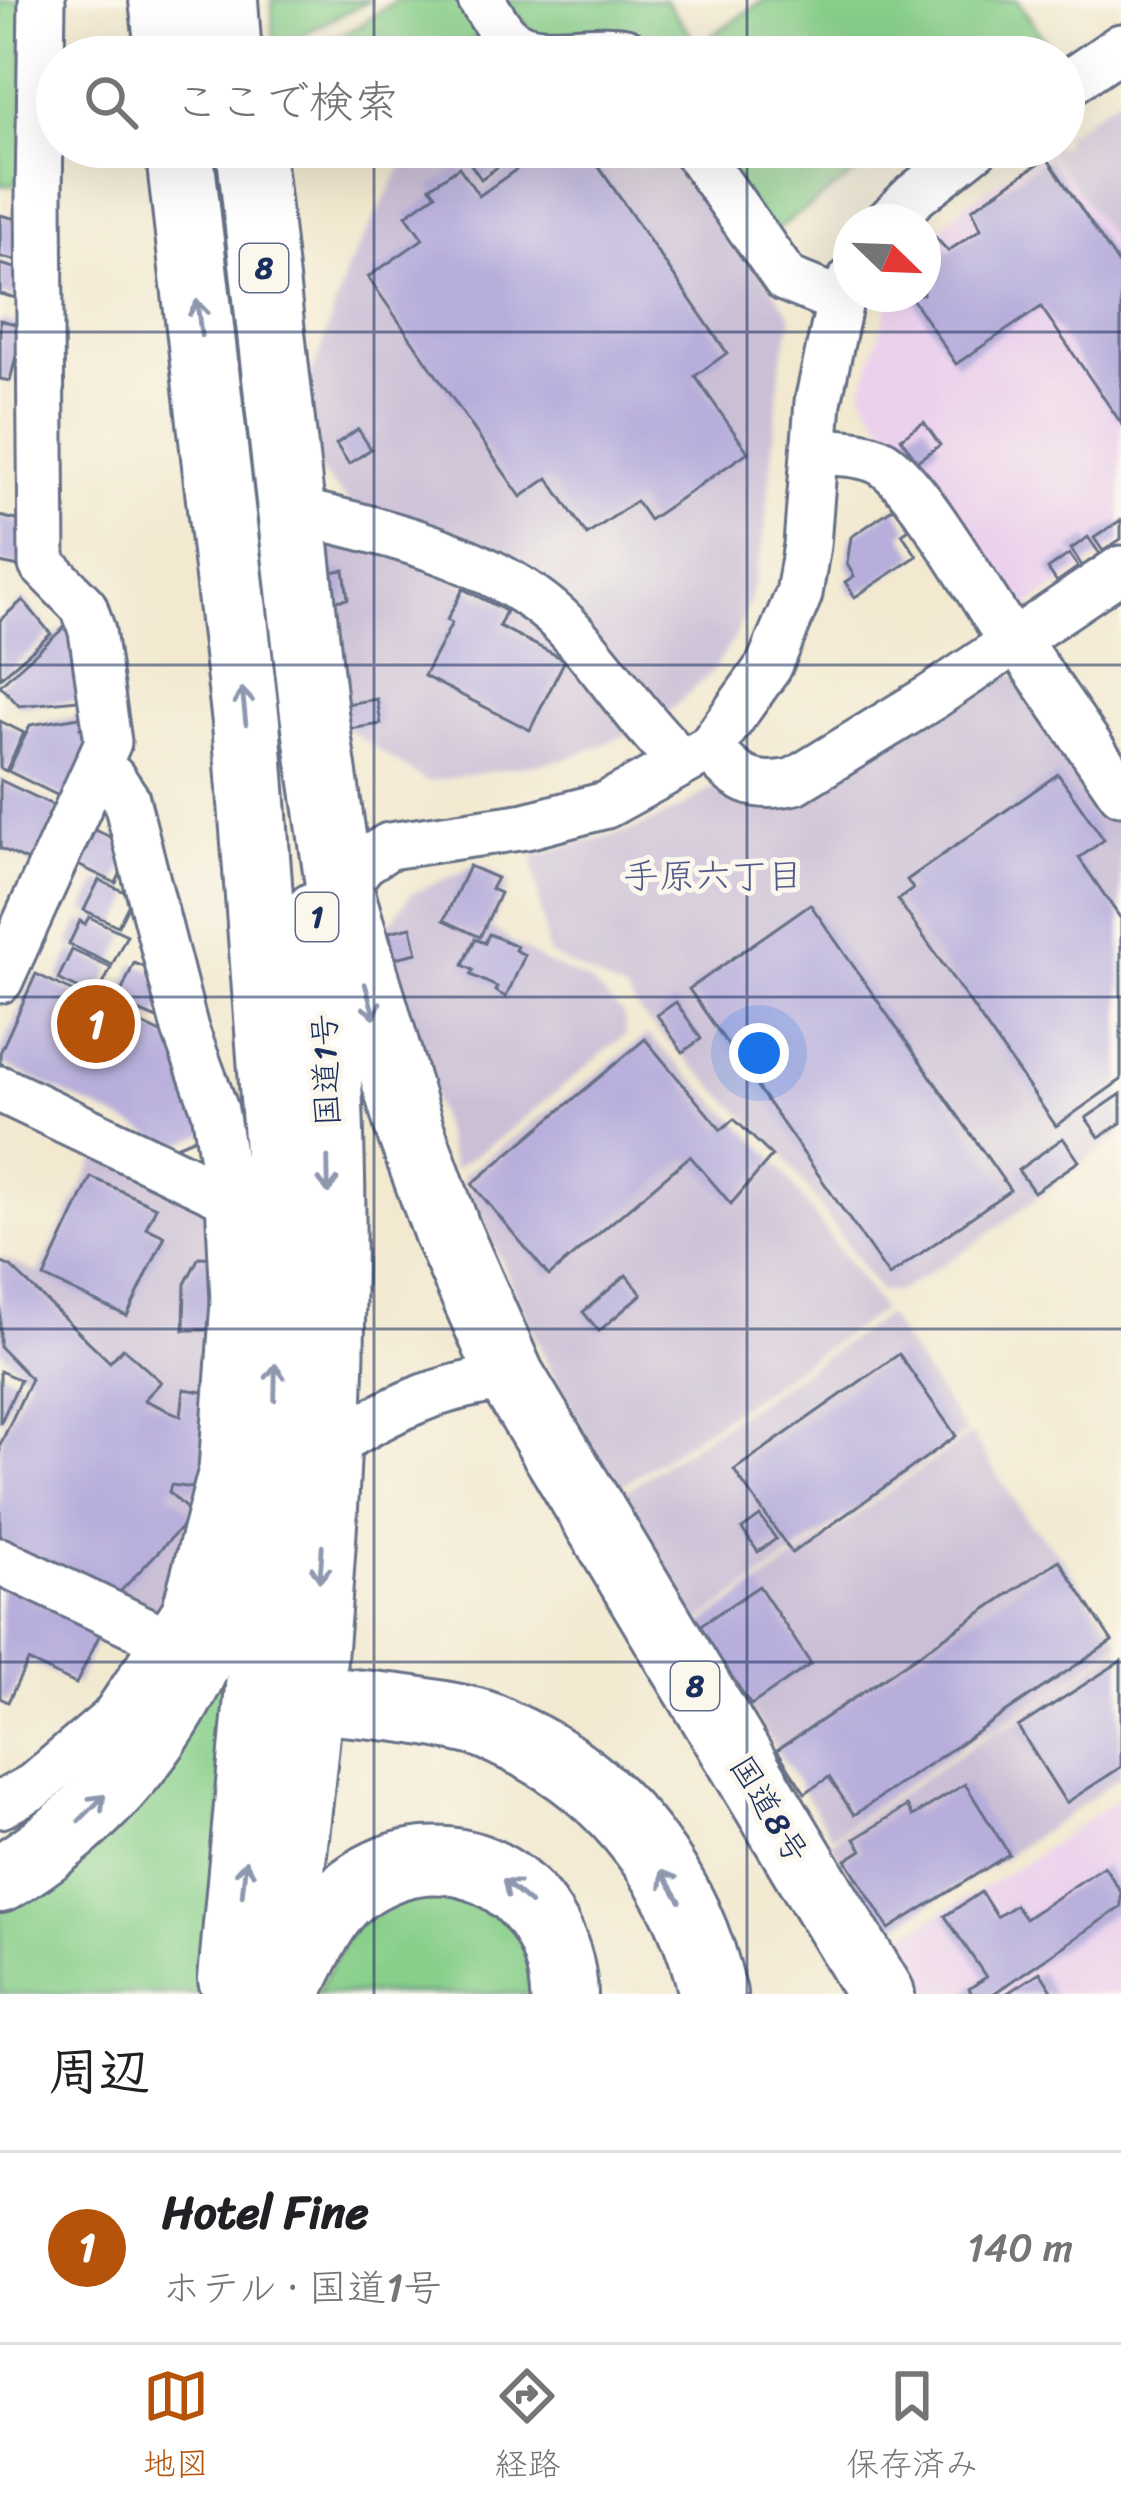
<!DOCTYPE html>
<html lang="ja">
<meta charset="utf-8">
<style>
:root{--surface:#fff;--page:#f2f2f2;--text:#202124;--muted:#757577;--line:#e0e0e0;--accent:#b45309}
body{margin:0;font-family:Sriracha,"Klee One",sans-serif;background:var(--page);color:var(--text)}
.compass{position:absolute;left:833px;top:204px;width:108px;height:108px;border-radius:50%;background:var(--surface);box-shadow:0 12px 48px #0002;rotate:113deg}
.you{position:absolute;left:759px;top:1053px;width:42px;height:42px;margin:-30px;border:9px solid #fff;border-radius:50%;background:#1a73e8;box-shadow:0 0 0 18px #1a73e833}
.badge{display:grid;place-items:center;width:78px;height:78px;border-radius:50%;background:var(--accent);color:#fff;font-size:39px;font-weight:700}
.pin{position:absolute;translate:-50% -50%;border:6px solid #fff;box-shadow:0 3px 12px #0006}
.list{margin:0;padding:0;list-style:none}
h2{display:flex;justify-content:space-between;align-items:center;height:156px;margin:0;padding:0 48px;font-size:51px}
h2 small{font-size:39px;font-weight:400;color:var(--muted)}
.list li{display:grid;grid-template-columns:78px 1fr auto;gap:36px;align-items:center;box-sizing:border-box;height:192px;padding:0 48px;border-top:3px solid var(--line)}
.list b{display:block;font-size:45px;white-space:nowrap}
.list p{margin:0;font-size:39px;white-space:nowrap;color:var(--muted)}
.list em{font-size:39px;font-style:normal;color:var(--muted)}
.icon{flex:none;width:66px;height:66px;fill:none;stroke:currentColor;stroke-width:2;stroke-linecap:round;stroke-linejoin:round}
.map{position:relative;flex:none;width:1121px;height:1994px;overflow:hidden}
.search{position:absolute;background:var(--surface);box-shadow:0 12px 48px #0002;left:36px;right:36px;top:36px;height:132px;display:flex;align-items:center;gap:30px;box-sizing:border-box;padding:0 42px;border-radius:66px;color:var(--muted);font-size:45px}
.sheet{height:348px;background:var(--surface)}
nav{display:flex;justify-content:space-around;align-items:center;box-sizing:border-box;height:168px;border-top:3px solid var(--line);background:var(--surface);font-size:33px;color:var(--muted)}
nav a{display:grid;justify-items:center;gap:6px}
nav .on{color:var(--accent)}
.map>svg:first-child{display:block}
.built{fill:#ebd1ec}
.industrial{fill:#cbbfd6}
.green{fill:#88cf8a;stroke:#527f74;stroke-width:3}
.building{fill:#b7aedc}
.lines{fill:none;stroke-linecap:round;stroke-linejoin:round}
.minor-casing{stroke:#667086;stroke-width:51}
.highway-casing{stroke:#667086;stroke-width:72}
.minor{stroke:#fff;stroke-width:45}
.highway{stroke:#fff;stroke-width:66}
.oneway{stroke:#8d97ae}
.grid{fill:none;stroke:#1b2f5e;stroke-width:3;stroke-opacity:0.55}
.labels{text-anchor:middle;stroke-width:10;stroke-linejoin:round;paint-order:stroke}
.shield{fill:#fbf7ec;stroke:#5e6b89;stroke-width:3}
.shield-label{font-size:30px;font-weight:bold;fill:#1b2f5e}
.street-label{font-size:33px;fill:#1b2f5e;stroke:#fbf7ec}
.neighbourhood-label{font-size:36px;fill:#525b8a;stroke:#fbf7ec}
</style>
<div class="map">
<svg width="1121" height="1994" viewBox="0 0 1121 1994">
<rect width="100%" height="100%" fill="#fbf7ec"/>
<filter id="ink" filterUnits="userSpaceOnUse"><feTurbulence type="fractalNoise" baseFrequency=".00833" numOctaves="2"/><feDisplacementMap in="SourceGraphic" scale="24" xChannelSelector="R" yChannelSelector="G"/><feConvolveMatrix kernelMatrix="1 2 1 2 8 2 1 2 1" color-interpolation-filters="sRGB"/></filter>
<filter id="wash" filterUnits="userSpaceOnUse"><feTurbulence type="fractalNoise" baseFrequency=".004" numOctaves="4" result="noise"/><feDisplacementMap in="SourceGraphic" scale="48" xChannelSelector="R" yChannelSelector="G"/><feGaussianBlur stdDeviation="2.7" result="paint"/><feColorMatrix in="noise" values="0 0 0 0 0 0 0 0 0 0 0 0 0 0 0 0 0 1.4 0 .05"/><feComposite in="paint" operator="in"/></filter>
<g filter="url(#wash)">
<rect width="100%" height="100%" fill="#f2e9d0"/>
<g class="built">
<path d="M1048,147L1121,253V543L1020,612L1009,611L861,392L892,294H923L925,243L968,202Z"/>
<path d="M1121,1797V1994H923L891,1943L1024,1863Z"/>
</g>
<g class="industrial">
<path d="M1121,95V253L1048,147H1064V135Z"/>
<path d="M413,147H675L792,317L781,361L765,533L750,601L734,639L712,672L663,717L642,696L349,503L308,458L300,399L319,357L347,269Z"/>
<path d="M313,537L396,550L533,618L637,731L566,759L427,782L342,726Z"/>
<path d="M997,672L1023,678L1121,822V1134L974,1245L897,1292L879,1291L781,1151L643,1017L626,993L548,954L532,856L632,830L680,809L718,784L754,799Z"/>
<path d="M480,864L510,883L491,928L542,961L588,981L623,1014L626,1034L500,1138L454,1169L385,929L412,893Z"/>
<path d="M648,1035L772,1156L882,1310L616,1490L549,1366L462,1176Z"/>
<path d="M98,1155L214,1208L215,1420L168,1608L153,1616L0,1544V1433L27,1378L0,1351V1257L38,1273Z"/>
<path d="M886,1315L966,1433L696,1624L619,1495Z"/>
<path d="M971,1434L1027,1520L1061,1557L1121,1642L1057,1690L995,1730L977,1737L832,1837L698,1627Z"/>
<path d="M1121,1647V1776L1052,1826L885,1932L830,1842L981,1739L1008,1726Z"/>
</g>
<g class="green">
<path d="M0,0H24V171L14,185H0Z"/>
<path d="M272,0H370L274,49Z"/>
<path d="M396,0H458L481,34L454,51L456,57H293L361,25Z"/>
<path d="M500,0H665L698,45L764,0H1017L1047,43L1028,57H649L538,37Z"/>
<path d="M712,147H892L772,233Z"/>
<path d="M238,1606L206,1994H0V1894Z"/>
<path d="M435,1886L508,1911L551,1994H316L357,1918Z"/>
</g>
<g id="blocks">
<g class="building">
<path d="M459,147H525L481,179Z"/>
<path d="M548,147H585L727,353L695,376L748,452L649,520L636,501L587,535L548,478L521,497L368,277L423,239L406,215L436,194L430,187L459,167L479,196Z"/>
<path d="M1047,158L1121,268V423L1041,307L956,364L909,294H923V257L936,238L948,251L981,229L972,209Z"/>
<path d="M0,215L25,221L15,260L0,257Z"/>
<path d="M0,264L23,270L16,298L0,294Z"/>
<path d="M0,320L23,326L10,381L0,379Z"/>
<path d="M924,422L940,445L917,461L901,438Z"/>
<path d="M358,429L371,449L349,464L336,444Z"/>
<path d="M895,507L909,529L902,534L917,556L855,597L845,582L854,576L847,564L851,537Z"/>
<path d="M0,516L29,523L19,567L0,563Z"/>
<path d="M1121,520V539L1103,551L1094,538Z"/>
<path d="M1088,537L1100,554L1082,566L1071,549Z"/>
<path d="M1069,554L1078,567L1057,582L1048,569Z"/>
<path d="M344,570L348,599L327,602L323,573Z"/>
<path d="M463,589L506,611L499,626L565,660L530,730L424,676L452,623L447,620Z"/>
<path d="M23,600L51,634L0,678V620Z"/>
<path d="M66,626L78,641L70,649L83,662L88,699L19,706L0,685Z"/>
<path d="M377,699L381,724L349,729L346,704Z"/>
<path d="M86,716L80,728L97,737L67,800L8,771L30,725Z"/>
<path d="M0,721L24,733L6,771L0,768Z"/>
<path d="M1058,774L1104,840L1079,858L1121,919V1080L1056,1126L898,900L913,889L907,880Z"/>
<path d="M0,780L61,809L35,864L0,848Z"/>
<path d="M95,830L124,843L125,863L116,883L78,865Z"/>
<path d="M469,866L497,878L491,889L500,893L480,937L444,920Z"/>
<path d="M99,880L133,896L118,926L84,910Z"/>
<path d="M810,904L1010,1190L889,1276L689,989Z"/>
<path d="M89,917L127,935L112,965L69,944L80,921L85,924Z"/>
<path d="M411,927L417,953L395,958L389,932Z"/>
<path d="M489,934L517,946L515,950L525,955L506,997L495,991L497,987L471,975L473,970L463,965L475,939L485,943Z"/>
<path d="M72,950L111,968L97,997L58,979Z"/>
<path d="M134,963L152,970L165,1000L157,1019L117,1002Z"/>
<path d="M36,974L169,1037L210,1132L176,1146L0,1063V1053Z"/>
<path d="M676,1002L701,1039L683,1052L657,1015Z"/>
<path d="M645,1039L721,1130L734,1119L772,1156L731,1204L690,1156L549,1276L472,1184Z"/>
<path d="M1121,1094V1123L1099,1137L1086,1118Z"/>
<path d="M1063,1138L1079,1161L1034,1192L1018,1170Z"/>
<path d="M91,1177L156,1207L146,1228L165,1236L127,1316L44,1277Z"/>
<path d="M199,1257L219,1258L217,1330H184L185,1284Z"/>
<path d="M0,1262L11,1267L110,1362L123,1348L161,1382L144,1400L181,1416L184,1389L215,1394L201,1489L171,1485L169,1492L193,1515L115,1597L0,1540V1445L31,1379L0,1347Z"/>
<path d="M626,1275L642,1294L599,1331L583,1312Z"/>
<path d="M899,1354L956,1436L792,1553L734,1470Z"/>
<path d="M0,1371L20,1380L0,1424Z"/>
<path d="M760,1516L776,1539L758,1552L742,1529Z"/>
<path d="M1059,1560L1112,1641L854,1815L829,1777L805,1793L777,1750Z"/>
<path d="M4,1584L101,1632L76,1684L28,1661L8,1702L0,1698V1591Z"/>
<path d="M759,1586L811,1664L751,1705L698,1627Z"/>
<path d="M1121,1661V1767L1066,1803L1018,1727Z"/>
<path d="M965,1784L1009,1854L889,1929L846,1860L862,1850L855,1839L907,1806L913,1816Z"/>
<path d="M1104,1866L1121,1892V1907L993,1994H972L969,1989L986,1977L945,1916L981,1892L997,1917L1015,1905L1025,1919Z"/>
<path d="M1040,1972L1054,1994H1006Z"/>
</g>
</g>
</g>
<g filter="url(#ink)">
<use href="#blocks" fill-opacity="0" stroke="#667086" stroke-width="3"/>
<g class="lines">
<defs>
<g id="minor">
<path d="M481,0C490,12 498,30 510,40C535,62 592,44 625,51L629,57"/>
<path d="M1064,86L1121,47"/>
<path d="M693,147L786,279L840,301"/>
<path d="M888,222L914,196L976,147"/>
<path d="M817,451C838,453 862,452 881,462C916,482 977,590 1003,628L1017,641L1121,792"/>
<path d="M293,511C382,530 500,558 566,626C602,664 631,710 668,748"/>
<path d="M710,748C737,780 753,791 795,781L932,697L1121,569"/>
<path d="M340,891L364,862L389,846L526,826L606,805L710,748L769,666L799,594L807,545L818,402L840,301L851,280"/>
<path d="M0,980L108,742L92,631L84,607L42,564L39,197L42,0"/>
<path d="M0,1089L252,1209"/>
<path d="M329,1447C394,1407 434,1387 511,1377"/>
<path d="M0,1561L166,1640"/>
<path d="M0,1805L34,1786L113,1719L166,1640L185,1611L222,1470L234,1302L229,1198L215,1110L185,1029L126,799L112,778L97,768"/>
</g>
<g id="highway">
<path d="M163,0L170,57"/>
<path d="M224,0L228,57"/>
<path d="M179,147L246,722L278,1151L274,1447L266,1611L232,1979"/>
<path d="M250,147L314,713L340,891L409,1127L448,1234L511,1377L881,1994"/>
<path d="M265,1695C335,1702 407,1705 476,1722C490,1725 504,1734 518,1740C619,1788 689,1885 713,1994"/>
<path d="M0,1879C85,1829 155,1753 196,1664C218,1617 233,1566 250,1517"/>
<path d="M288,1990C305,1958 323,1911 353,1889C447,1821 558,1882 564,1994"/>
<path d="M275,1994C324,1637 350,1275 317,915"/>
</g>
</defs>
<use href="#minor" class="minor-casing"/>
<use href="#highway" class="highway-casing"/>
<use href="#minor" class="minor"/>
<use href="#highway" class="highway"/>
</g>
<defs><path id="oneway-shaft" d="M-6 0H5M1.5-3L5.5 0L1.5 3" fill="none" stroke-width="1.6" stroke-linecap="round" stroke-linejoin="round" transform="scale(3)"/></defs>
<g class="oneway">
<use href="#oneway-shaft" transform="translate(199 318) rotate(-97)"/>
<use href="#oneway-shaft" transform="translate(244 706) rotate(-96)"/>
<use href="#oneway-shaft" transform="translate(370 1001) rotate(74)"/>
<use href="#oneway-shaft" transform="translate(328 1175) rotate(89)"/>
<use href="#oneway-shaft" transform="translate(275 1382) rotate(-89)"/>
<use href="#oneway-shaft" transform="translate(321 1564) rotate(94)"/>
<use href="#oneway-shaft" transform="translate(92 1808) rotate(-45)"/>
<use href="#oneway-shaft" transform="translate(244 1878) rotate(-84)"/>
<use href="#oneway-shaft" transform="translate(671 1886) rotate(-121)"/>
<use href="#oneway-shaft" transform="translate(517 1892) rotate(-140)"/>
</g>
</g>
<path class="grid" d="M374,0V57M747,0V57M374,147V1994M747,147V1994M0,332H1121M0,665H1121M0,997H1121M0,1329H1121M0,1662H1121"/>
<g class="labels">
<g class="shield">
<rect x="240" y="244" width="48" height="48" rx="9"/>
<rect x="296" y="893" width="42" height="48" rx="9"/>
<rect x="671" y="1662" width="48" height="48" rx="9"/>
</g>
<g class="shield-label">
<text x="264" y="278">8</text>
<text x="317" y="927">1</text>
<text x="695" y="1696">8</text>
</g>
<g class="street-label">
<text transform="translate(325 1070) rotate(-92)" y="12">国道1号</text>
<text transform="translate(770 1809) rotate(59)" y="12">国道8号</text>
</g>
<g class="neighbourhood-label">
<text x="713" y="888">手原六丁目</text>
</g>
</g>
</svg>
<svg class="compass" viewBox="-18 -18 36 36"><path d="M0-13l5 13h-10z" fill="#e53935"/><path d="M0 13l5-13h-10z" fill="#757577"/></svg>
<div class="you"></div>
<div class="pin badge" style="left:96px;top:1024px">1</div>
<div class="search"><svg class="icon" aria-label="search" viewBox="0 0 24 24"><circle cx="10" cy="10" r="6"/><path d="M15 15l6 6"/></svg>ここで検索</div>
</div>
<section class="sheet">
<h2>周辺<small></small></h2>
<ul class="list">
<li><span class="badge">1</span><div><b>Hotel Fine</b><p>ホテル · 国道1号</p></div><em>140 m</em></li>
</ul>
</section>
<nav>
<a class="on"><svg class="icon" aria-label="map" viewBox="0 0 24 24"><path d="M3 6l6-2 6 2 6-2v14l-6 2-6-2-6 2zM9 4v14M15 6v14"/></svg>地図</a>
<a><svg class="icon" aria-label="directions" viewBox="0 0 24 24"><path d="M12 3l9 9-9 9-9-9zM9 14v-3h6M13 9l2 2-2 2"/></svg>経路</a>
<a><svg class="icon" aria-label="saved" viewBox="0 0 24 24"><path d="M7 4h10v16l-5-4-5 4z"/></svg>保存済み</a>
</nav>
